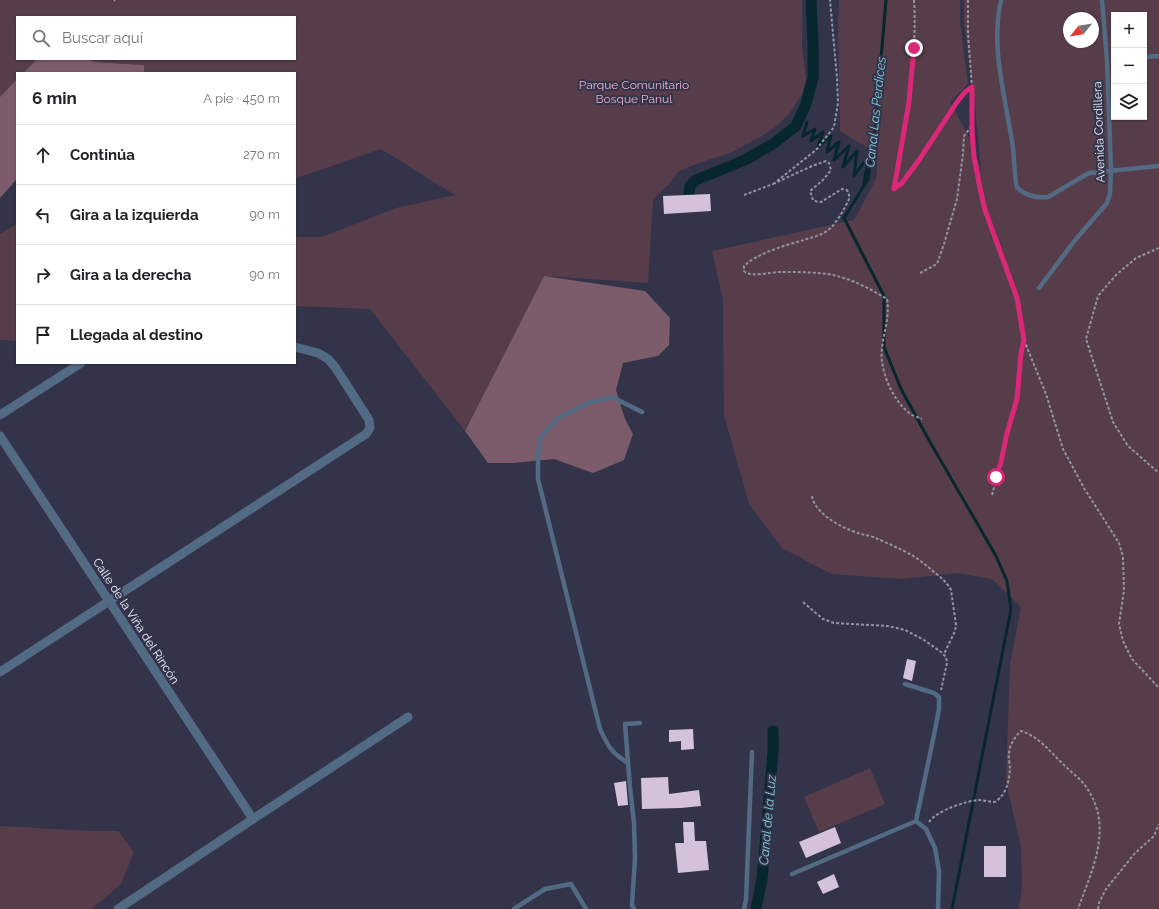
<!DOCTYPE html>
<html lang="es">
<meta charset="utf-8">
<style>
:root{--surface:#fff;--page:#f6f6f6;--text:#202124;--muted:#757577;--line:#e0e0e0}
body{margin:0;font-family:Raleway,sans-serif;background:var(--page);color:var(--text)}
.controls{position:absolute;right:12px;top:12px;display:grid;overflow:hidden;border-radius:0px;box-shadow:0 1px 3px #0004}
.controls button{width:36px;height:36px;display:grid;place-items:center;padding:0;border:0;border-bottom:1px solid var(--line);background:var(--surface);color:var(--text);font:20px sans-serif}
.compass{position:absolute;left:1063px;top:12px;width:36px;height:36px;border-radius:50%;background:var(--surface);box-shadow:0 1px 3px #0004;rotate:240deg}
.stop{position:absolute;width:12px;height:12px;margin:-9px;border:3px solid #db2777;border-radius:50%;background:#fff}
.stop.end{background:#db2777;border-color:#fff;box-shadow:0 1px 4px #0008}
.list{margin:0;padding:0;list-style:none}
h2{display:flex;justify-content:space-between;align-items:center;height:52px;margin:0;padding:0 16px;font-size:17px}
h2 small{font-size:13px;font-weight:400;color:var(--muted)}
.list li{display:grid;grid-template-columns:26px 1fr auto;gap:12px;align-items:center;box-sizing:border-box;height:60px;padding:0 16px;border-top:1px solid var(--line)}
.list b{display:block;font-size:15px;white-space:nowrap}
.list em{font-size:13px;font-style:normal;color:var(--muted)}
.icon{flex:none;width:22px;height:22px;fill:none;stroke:currentColor;stroke-width:2;stroke-linecap:round;stroke-linejoin:round}
.map{position:relative;flex:none;width:1159px;height:909px;overflow:hidden}
.search{position:absolute;background:var(--surface);box-shadow:0 1px 3px #0004;left:16px;top:16px;width:280px;height:44px;display:flex;align-items:center;gap:10px;box-sizing:border-box;padding:0 14px;border-radius:0px;color:var(--muted);font-size:15px}
.panel{position:absolute;background:var(--surface);box-shadow:0 1px 3px #0004;left:16px;top:72px;width:280px;height:292px;border-radius:0px}
.map>svg:first-child{display:block}
.green{fill:#563d49;fill-rule:evenodd}
.forest{fill:#7c5b6b}
.lines{fill:none;stroke-linecap:round;stroke-linejoin:round}
.stream{stroke:#06272e;stroke-width:3}
.canal{stroke:#06272e;stroke-width:11}
.building{fill:#d3c2da}
.path{stroke:#9293a5;stroke-width:2;stroke-dasharray:3 2;stroke-linecap:butt}
.lane{stroke:#526a83;stroke-width:4.5}
.street{stroke:#526a83;stroke-width:9}
.route{stroke:#db2777;stroke-width:5}
.labels{text-anchor:middle;stroke-width:4;stroke-linejoin:round;paint-order:stroke}
.park-label{font-size:12px;fill:#eeb2d0;stroke:#33344a}
.street-label{font-size:12px;fill:#eef0fe;stroke:#33344a}
.water-label{font-size:13px;font-style:italic;fill:#82cde0;stroke:#33344a}
</style>
<div class="map">
<svg width="1159" height="909" viewBox="0 0 1159 909">
<rect width="100%" height="100%" fill="#33344a"/>
<g class="green">
<path d="M0,0H802V47L806,78L803,92L790,113L774,128L762,136L730,153L696,164L678,172L669,184L653,199L648,283L544,276L465,431L370,309L295,306V237H322L396,208L455,195L381,149L297,178L295,177V73H144V65L93,62L89,59H295V17H17V59H37L23,73H17V79L0,97Z"/>
<path d="M839,0H960V22L968,84L950,102L968,135L981,169L975,105L964,21V0H1159V909H1019L1022,885L1021,847L1006,782L1010,664L1021,607L992,579L958,573L901,579L831,574L782,548L749,504L724,415L723,300L712,251L854,220L876,179L878,154L840,131L838,29ZM1114,15H1144V117H1114ZM1069,18H1093V42H1069Z"/>
<path d="M17,224V341L0,340V234Z"/>
<path d="M870,768L885,804L819,832L804,797Z"/>
<path d="M0,826L93,831H118L134,852L121,884L92,909H0Z"/>
</g>
<g class="forest">
<path d="M37,59H89L94,62L144,65V73H23Z"/>
<path d="M17,79V179L0,198V97Z"/>
<path d="M544,276L645,291L670,318L669,345L658,356L623,363L616,390L625,419L633,434L624,460L593,473L554,459L513,463H488L465,431Z"/>
</g>
<g class="lines">
<g class="stream">
<path d="M886,0L875,129L868,179L844,218L884,296V347L901,389L930,442L996,556L1007,581L1011,609L952,909"/>
<path d="M807,122L803,136L815,129L811,141L823,132L818,147L831,136L827,152L839,142L834,160L849,146L843,167L857,151L854,176L869,155L864,183"/>
</g>
<g class="canal">
<path d="M689,195L690,186L696,180L745,160L773,144L796,126L806,104L813,78V44L811,0"/>
<path d="M756,909L762,879L773,752V731"/>
</g>
</g>
<g class="building">
<path d="M710,194L711,211L664,214L663,196Z"/>
<path d="M907,659L916,661L912,681L903,678Z"/>
<path d="M693,729L694,749L681,750V741L669,742V730Z"/>
<path d="M668,777L669,794L699,790L701,806L681,808L642,809L641,778Z"/>
<path d="M626,781L628,805L618,806L614,783Z"/>
<path d="M683,822H694L695,841H706L709,870L678,873L675,843H684Z"/>
<path d="M835,827L841,843L806,858L799,842Z"/>
<rect x="984" y="846" width="22" height="31"/>
<path d="M834,874L839,887L823,894L817,882Z"/>
</g>
<g class="lines">
<g class="path">
<path d="M114,0L115,1"/>
<path d="M914,0C918,64 903,126 894,189L902,183L919,160L957,102L965,92L972,87V131L975,157L980,188L985,210L1017,298L1024,340L1046,394L1063,449L1084,488L1119,543L1123,557L1124,590L1119,624L1123,641L1132,659L1159,688"/>
<path d="M968,0V33L972,87"/>
<path d="M777,181L816,150L834,127L838,103L837,78L830,0"/>
<path d="M773,184L812,166L826,161L829,163L831,170L823,180L810,191L813,200L818,202H821L842,189L847,190C851,197 849,200 845,207C841,215 834,226 827,231C820,236 812,237 804,240C786,245 758,253 744,266V271C751,278 771,272 780,272C796,272 812,272 827,274C848,277 869,288 887,299C890,316 884,331 882,348C879,369 892,399 908,412C912,416 918,417 922,419"/>
<path d="M744,195L773,184"/>
<path d="M1159,248L1136,258L1116,275L1098,296L1086,339L1113,422L1128,446L1159,473"/>
<path d="M920,273L937,264L944,244L957,199L963,154L964,136L971,127"/>
<path d="M992,495L1017,399L1019,367L1024,341"/>
<path d="M812,496C815,514 842,528 858,533C863,535 868,535 873,537C883,541 894,546 904,551C915,556 925,564 934,572C941,578 947,582 951,590L956,625L955,631L944,654"/>
<path d="M803,602L823,619L834,623L888,626L905,630L924,640L941,652L946,657L947,663L941,690"/>
<path d="M929,822C936,811 966,801 978,800C984,800 989,802 995,802C1006,795 1009,782 1010,769C1010,764 1008,758 1009,753C1010,744 1015,737 1021,731C1040,737 1050,752 1064,765C1070,771 1078,777 1084,784C1115,825 1093,867 1078,909"/>
<path d="M1098,909L1099,903L1106,889L1135,853L1154,836L1159,824"/>
</g>
<g class="lane">
<path d="M1001,0C990,49 1006,99 1013,148C1014,155 1015,183 1017,187C1024,196 1038,198 1048,197L1089,173L1159,166"/>
<path d="M1144,57L1159,56"/>
<path d="M1039,288L1076,239L1107,203L1110,194L1111,170L1107,60L1102,0"/>
<path d="M905,684L934,693L939,697V709L935,730L916,821L926,829L935,848L939,871L938,909"/>
<path d="M628,763C611,753 608,746 600,729L538,479V457L540,438L558,418L588,403L612,397L642,412"/>
<path d="M792,874L916,821"/>
<path d="M514,909L545,889L571,884L586,909"/>
<path d="M634,909L632,905L635,858L634,823L630,787L625,724L640,723"/>
<path d="M744,909L746,900L752,752"/>
</g>
<g class="street">
<path d="M0,415L81,363"/>
<path d="M0,436L253,819"/>
<path d="M0,672L366,434L370,428L369,420L335,367L328,359L318,353L295,347"/>
<path d="M118,909L253,819L408,717"/>
</g>
</g>
<g class="lines">
<path class="route" d="M914,48L909,102L894,189L902,183L919,160L957,102L965,92L972,87V131L974,157L980,188L985,210L1017,298L1024,340L1021,353L1017,399L1007,433L1001,462L996,477"/>
</g>
<g class="labels">
<g class="park-label">
<text x="634" y="89">Parque Comunitario<tspan x="634" dy="14">Bosque Panul</tspan></text>
</g>
<g class="street-label">
<text transform="translate(1099 132) rotate(-92)" y="4">Avenida Cordillera</text>
<text transform="translate(136 621) rotate(57)" y="4">Calle de la Viña del Rincón</text>
</g>
<g class="water-label">
<text transform="translate(875 112) rotate(-84)" y="5">Canal Las Perdices</text>
<text transform="translate(767 820) rotate(-85)" y="5">Canal de la Luz</text>
</g>
</g>
</svg>
<div class="controls">
<button>+</button>
<button>−</button>
<button><svg class="icon" aria-label="layers" viewBox="0 0 24 24"><path d="M12 4l9 5-9 5-9-5zM3 14l9 5 9-5"/></svg></button>
</div>
<svg class="compass" viewBox="-18 -18 36 36"><path d="M0-13l5 13h-10z" fill="#e53935"/><path d="M0 13l5-13h-10z" fill="#757577"/></svg>
<div class="stop" style="left:996px;top:477px"></div>
<div class="stop end" style="left:914px;top:48px"></div>
<div class="search"><svg class="icon" aria-label="search" viewBox="0 0 24 24"><circle cx="10" cy="10" r="6"/><path d="M15 15l6 6"/></svg>Buscar aquí</div>
<section class="panel">
<h2>6 min<small>A pie · 450 m</small></h2>
<ul class="list">
<li><svg class="icon" aria-label="ahead" viewBox="0 0 24 24"><path d="M12 20V5M6 11l6-6 6 6"/></svg><div><b>Continúa</b></div><em>270 m</em></li>
<li><svg class="icon" aria-label="left" viewBox="0 0 24 24"><path d="M17 20v-9H6M10 6l-5 5 5 5"/></svg><div><b>Gira a la izquierda</b></div><em>90 m</em></li>
<li><svg class="icon" aria-label="right" viewBox="0 0 24 24"><path d="M7 20v-9h11M14 6l5 5-5 5"/></svg><div><b>Gira a la derecha</b></div><em>90 m</em></li>
<li><svg class="icon" aria-label="arrive" viewBox="0 0 24 24"><path d="M6 21V4h12l-3 4 3 4H6"/></svg><div><b>Llegada al destino</b></div></li>
</ul>
</section>
</div>
